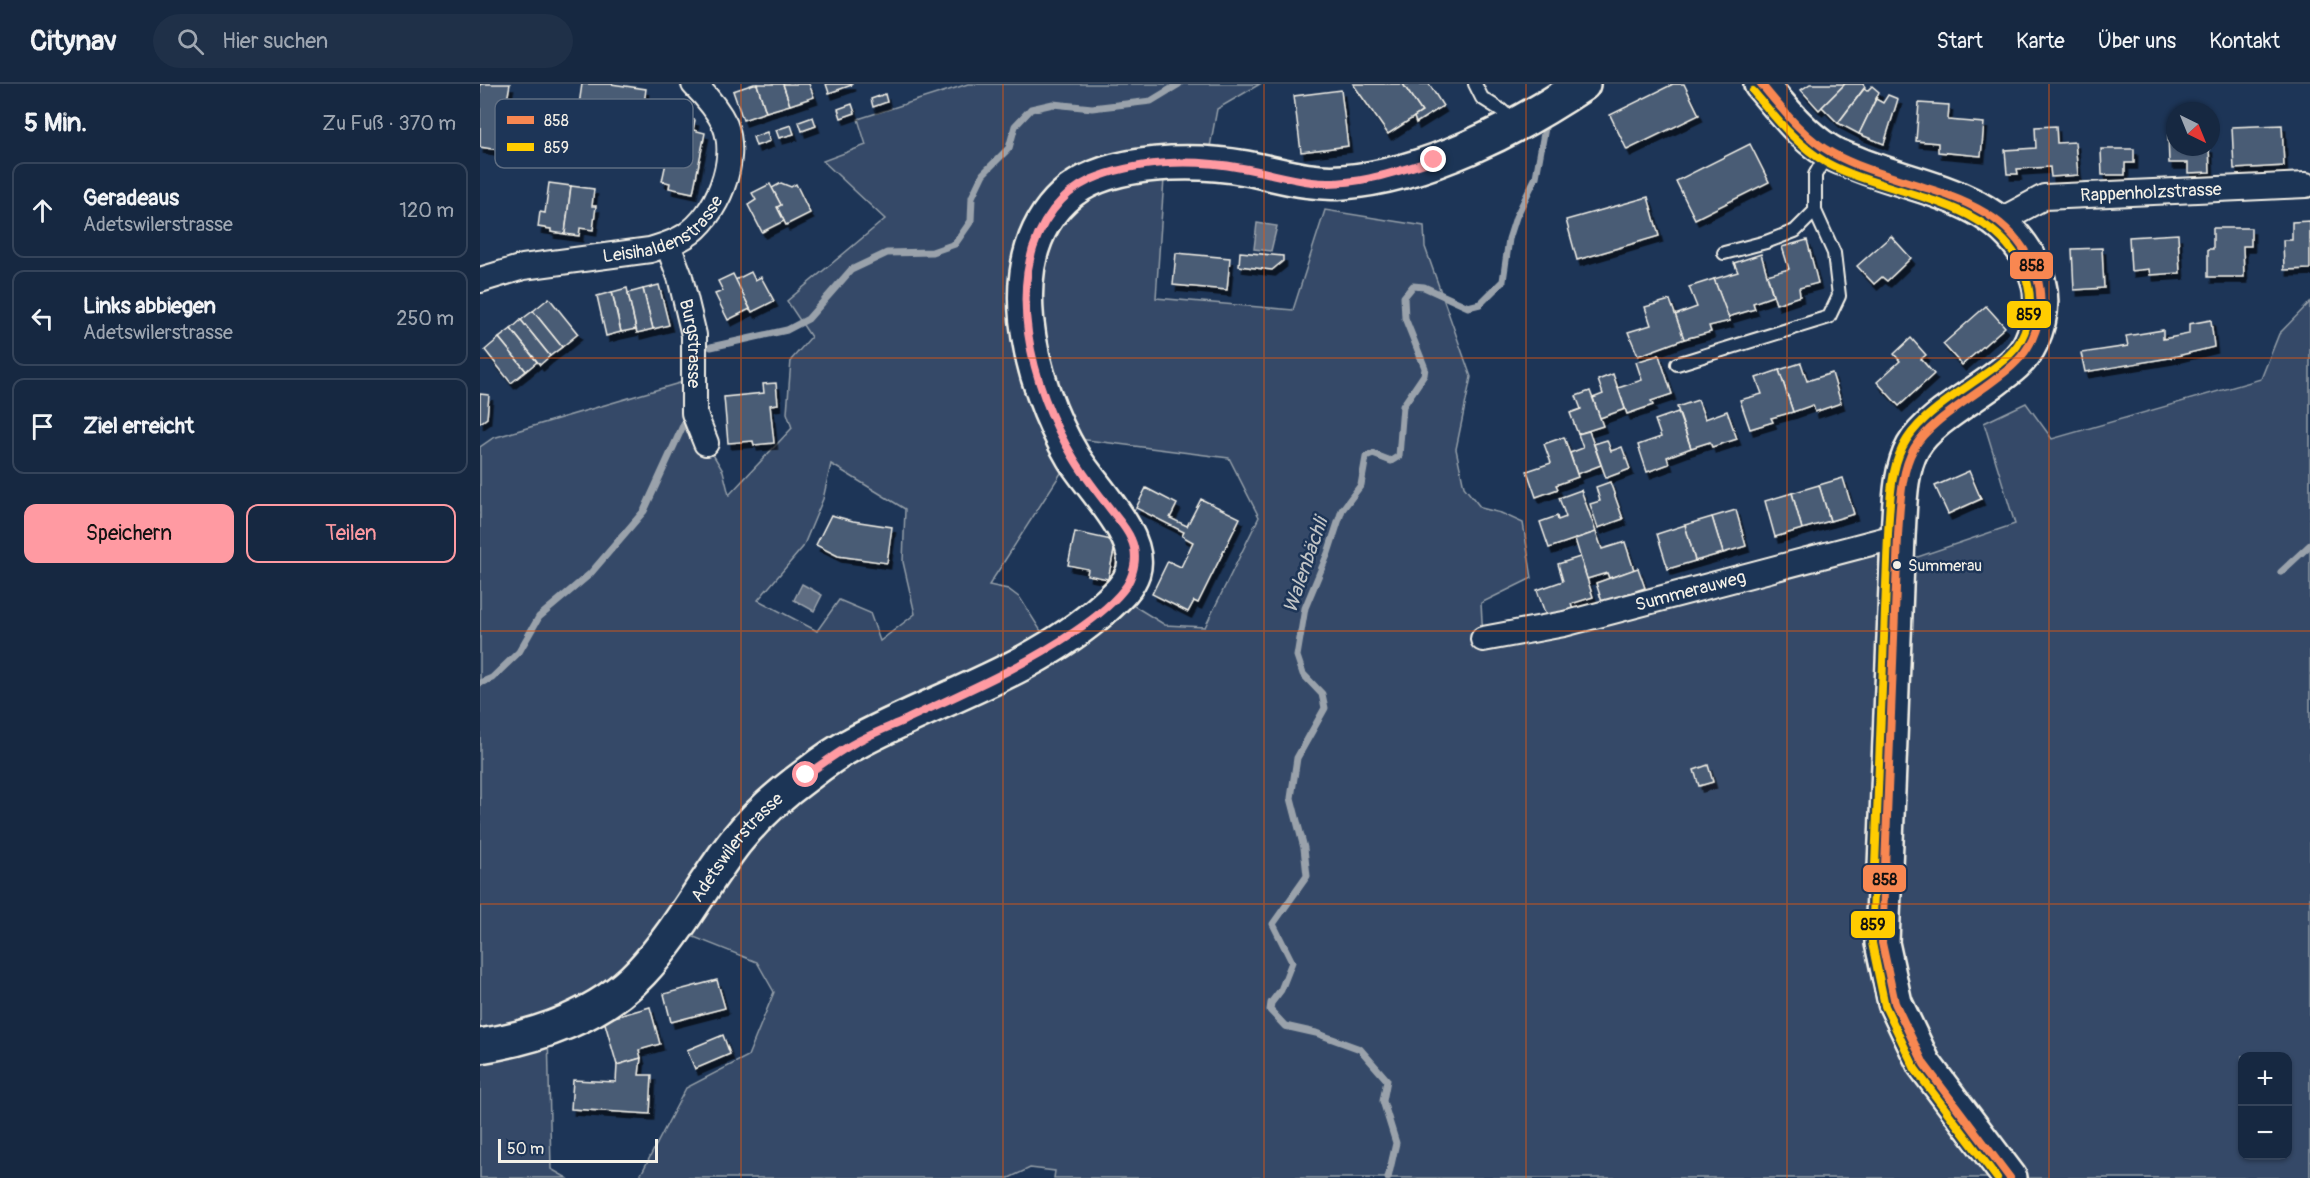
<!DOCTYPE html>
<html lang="de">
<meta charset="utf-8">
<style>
:root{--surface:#162841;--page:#1f3048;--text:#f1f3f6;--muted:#9ea6b1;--line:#35445a;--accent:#ff9aa2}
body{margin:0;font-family:Pangolin,sans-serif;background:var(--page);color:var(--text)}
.controls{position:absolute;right:18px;bottom:18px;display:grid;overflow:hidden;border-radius:12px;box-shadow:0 2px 4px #0004}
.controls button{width:54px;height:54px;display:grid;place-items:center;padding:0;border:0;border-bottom:2px solid var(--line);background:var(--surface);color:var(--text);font:30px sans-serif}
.compass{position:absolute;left:1686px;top:18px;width:54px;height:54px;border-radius:50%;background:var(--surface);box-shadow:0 2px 4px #0004;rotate:137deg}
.scale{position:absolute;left:18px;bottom:15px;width:160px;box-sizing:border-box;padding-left:6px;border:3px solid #f4f1e8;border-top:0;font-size:16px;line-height:21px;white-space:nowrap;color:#f4f1e8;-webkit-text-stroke:4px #1d3557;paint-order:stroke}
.stop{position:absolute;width:18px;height:18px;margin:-14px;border:4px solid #ff9aa2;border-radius:50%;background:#fff}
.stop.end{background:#ff9aa2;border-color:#fff;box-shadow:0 2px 6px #0008}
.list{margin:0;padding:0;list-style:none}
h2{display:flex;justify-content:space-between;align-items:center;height:78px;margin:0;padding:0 24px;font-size:26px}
h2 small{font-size:20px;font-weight:400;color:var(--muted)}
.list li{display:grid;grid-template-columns:39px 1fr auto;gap:18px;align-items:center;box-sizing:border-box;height:96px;margin:0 12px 12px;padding:0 12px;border:2px solid var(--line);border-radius:12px}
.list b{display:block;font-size:22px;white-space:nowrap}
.list p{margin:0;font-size:20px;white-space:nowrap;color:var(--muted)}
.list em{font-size:20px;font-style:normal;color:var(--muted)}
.actions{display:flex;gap:12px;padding:18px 24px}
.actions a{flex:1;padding:14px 0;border:2px solid var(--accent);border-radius:12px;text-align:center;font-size:21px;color:var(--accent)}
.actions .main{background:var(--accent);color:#111}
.icon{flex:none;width:33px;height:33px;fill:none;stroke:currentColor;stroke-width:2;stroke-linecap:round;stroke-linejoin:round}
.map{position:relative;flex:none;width:1830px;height:1094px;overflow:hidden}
header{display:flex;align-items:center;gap:36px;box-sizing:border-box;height:84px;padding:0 30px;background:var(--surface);border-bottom:2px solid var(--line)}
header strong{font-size:28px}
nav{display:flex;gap:33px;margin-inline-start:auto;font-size:21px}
.search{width:420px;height:54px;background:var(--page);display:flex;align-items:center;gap:15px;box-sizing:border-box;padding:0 21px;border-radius:33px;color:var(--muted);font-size:22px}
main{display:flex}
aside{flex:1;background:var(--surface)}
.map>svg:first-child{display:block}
.green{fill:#354a67;stroke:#949ea8;stroke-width:1.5;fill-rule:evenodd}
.water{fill:#5e6d82;stroke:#9aa2ab;stroke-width:1.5}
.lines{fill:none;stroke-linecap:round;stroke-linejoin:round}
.stream{stroke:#9aa2ab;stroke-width:7}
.building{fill:#485b74;stroke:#f4f1e8;stroke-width:1.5;filter:url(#shadow)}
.lane-casing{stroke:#f4f1e8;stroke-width:16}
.street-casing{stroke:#f4f1e8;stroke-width:28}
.secondary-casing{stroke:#f4f1e8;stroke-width:38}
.lane{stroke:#1d3557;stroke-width:12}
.street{stroke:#1d3557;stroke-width:24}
.secondary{stroke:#1d3557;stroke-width:33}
.bus-1-casing{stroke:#1d3557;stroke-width:12}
.bus-2-casing{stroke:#1d3557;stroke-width:12}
.bus-1{stroke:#f88751;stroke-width:8}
.bus-2{stroke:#fc0;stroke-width:8}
.route{stroke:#ff9aa2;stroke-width:8}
.grid{fill:none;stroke:#e8590c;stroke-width:1.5;stroke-opacity:0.55}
.bus-dot{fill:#f4f1e8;stroke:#1d3557;stroke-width:2}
.labels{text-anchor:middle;stroke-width:5;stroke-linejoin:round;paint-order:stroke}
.bus-label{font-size:16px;fill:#f4f1e8;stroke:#1d3557;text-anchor:start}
.street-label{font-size:18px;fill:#f4f1e8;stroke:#1d3557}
.water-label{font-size:20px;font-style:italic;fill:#c0c3c4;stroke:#1d3557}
.key{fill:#1d3557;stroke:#5e6d82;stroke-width:1.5}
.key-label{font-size:16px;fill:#f4f1e8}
.line-badge{stroke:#1d3557;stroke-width:2}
.pale-badge-label{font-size:16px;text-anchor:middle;font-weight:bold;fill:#111}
</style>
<header>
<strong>Citynav</strong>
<div class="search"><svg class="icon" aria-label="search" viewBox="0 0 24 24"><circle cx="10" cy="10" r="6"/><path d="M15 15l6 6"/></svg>Hier suchen</div>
<nav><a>Start</a><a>Karte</a><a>Über uns</a><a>Kontakt</a></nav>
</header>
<main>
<aside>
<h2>5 Min.<small>Zu Fuß · 370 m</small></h2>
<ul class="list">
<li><svg class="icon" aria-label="ahead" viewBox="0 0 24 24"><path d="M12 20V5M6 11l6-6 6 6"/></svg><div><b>Geradeaus</b><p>Adetswilerstrasse</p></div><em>120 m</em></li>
<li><svg class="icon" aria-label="left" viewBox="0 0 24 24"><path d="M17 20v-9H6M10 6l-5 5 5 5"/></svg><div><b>Links abbiegen</b><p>Adetswilerstrasse</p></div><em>250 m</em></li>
<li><svg class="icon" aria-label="arrive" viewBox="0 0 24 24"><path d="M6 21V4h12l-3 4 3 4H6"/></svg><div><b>Ziel erreicht</b></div></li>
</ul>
<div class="actions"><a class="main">Speichern</a><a>Teilen</a></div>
</aside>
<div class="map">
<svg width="1830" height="1094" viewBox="0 0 1830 1094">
<defs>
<filter id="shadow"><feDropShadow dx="3.5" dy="6" stdDeviation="0" flood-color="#0009"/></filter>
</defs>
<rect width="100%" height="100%" fill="#1d3557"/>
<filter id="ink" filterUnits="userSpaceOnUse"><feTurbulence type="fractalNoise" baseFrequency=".0167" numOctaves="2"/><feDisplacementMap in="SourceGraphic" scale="12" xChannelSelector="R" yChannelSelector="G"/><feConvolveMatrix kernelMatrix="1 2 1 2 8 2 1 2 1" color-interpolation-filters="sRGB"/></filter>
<g filter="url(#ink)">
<path class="green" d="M488,0H780L737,25L727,79L685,80L676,214L813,226L845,126L944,142L945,163L991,293L976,365L984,403L1001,424L1021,429L1043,439L1052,494L1001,519L1003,554L1418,452L1417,480L1535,440L1504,339L1546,319L1572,355L1781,295L1799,250L1830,218V1094H574L575,1087L550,1084L529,1094H159L206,1004L268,972L294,908L277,878L194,845L68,946L71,1085L87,1094H0V363L13,354L213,295L226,359L243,387L249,411L312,344L307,329L311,276L331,253L307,217L405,135L343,77L386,61L378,35ZM583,353L749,374L779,433L725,543L685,541L638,512L571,563L540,514L528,505L509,501L592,372ZM351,380L425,425L423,478L435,530L400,557L390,529L359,516L337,547L278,516L323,463L343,415ZM1762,972H1808V1072H1762Z"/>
<g class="water">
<path d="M777,139L797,142L791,167L774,165Z"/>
<path d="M322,500L342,511L334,527L314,516Z"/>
</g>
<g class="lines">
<g class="stream">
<path d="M231,263L307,246L328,235L371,186L407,169L452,168L475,160L491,137L492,113L503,90L529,64L535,42L551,25L573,20L612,24L671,17L699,0"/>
<path d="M1801,488L1830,461"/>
<path d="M0,599L12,594L39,568L59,533L110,490L164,427L207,333"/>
<path d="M908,1094L916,1059L903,1017L907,996L880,965L836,949L805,942L790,926L791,919L801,906L812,878L793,840L827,792L824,764L811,714L817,674L845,624L842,610L823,590L817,572L825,524L848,469L862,426L881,401L886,373L893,370L911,377L919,372L923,322L944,291L945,284L925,234L924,213L933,202L944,203L988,223L1000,220L1023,197L1029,155L1036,133L1056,93L1066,38"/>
</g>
</g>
<g class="building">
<path d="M0,0H30L18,66L0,63Z"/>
<path d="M102,0H131L166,5L157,72L93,63Z"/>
<path d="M274,0H277L286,28L263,36L253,7Z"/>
<path d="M277,0H303L310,21L286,28Z"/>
<path d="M303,0H329L334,13L310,21Z"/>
<path d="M346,0H372V1L349,9Z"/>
<path d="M873,0H923L942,28L908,50Z"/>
<path d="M923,0H949L963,22L936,39L934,33L942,28Z"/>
<path d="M1193,0H1204L1219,31L1147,66L1130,31Z"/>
<path d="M1330,0H1365L1339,26L1321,6Z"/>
<path d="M1365,0H1383L1385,3L1358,39L1342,23Z"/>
<path d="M1392,2L1399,8L1379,50L1358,39L1384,5L1387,7Z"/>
<path d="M861,6L868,62L821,68L814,12Z"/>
<path d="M405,10L407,18L393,23L391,15Z"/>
<path d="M1408,11L1418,15L1404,60L1379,50L1396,15L1403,19Z"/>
<path d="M1439,19L1469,21L1468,36L1504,39L1501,72L1458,68V59L1436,57Z"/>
<path d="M372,20L375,29L361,34L358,25Z"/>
<path d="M196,33L215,36L213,46L225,49L213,109L189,104L190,99L182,97Z"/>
<path d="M333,33L336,42L322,47L319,38Z"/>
<path d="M311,41L314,50L299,54L296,46Z"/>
<path d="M1802,41L1804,82L1754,85L1752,43Z"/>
<path d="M1576,42L1577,59L1595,58L1598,91L1571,93L1570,83L1537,85L1538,90H1527L1525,66L1556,64L1555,43Z"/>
<path d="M287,48L290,57L276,62L273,53Z"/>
<path d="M1688,51H1695V63H1729L1730,88L1708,89V79H1689Z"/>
<path d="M1270,60L1289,98L1215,135L1196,97Z"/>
<path d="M1621,65H1654V79H1645V91H1622Z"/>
<path d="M69,99L91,102L85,150L71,148V145L58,143L60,128L65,129Z"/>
<path d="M301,99L311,103L316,100L330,129L306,141L297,123L301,121L292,104Z"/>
<path d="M290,100L301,121L297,123L304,137L282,148L268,121L276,116L272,109Z"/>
<path d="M91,102L114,105L112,122H116L113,146L100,144L99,152L85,150Z"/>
<path d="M1168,113L1179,152L1097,176L1086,136Z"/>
<path d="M1830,137V185L1804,186L1803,156H1812V138Z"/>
<path d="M1733,144H1771V162H1763L1764,193H1728V165H1733Z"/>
<path d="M1698,150L1700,189L1670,191L1669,185L1651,187L1649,153Z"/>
<path d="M1411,152L1431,174L1407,197L1402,193L1394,200L1377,182Z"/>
<path d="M1327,156L1338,199L1319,204L1320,212L1296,220L1287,191L1309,185L1302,163Z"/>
<path d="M1622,164L1624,204L1594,206L1592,165Z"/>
<path d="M760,168L803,172V177L792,186L759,182Z"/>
<path d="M696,169L750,174L747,206L693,201Z"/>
<path d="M1281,170L1293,212L1273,219L1275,225L1248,233L1234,195L1258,188L1254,179Z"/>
<path d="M271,188L275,196L281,193L294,217L272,228L255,196Z"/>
<path d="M253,190L270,225L248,236L235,210L243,207L238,197Z"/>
<path d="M1234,195L1250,237L1229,242L1231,248L1204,255L1195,231L1217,223L1209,203Z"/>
<path d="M179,201L189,241L173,245L163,205Z"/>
<path d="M147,204L156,245L141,248L132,208Z"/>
<path d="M163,205L173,245L157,249L148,209Z"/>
<path d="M132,208L141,248L126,252L117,212Z"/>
<path d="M69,214L98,250L82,263L53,227Z"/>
<path d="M1190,216L1204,255L1158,272L1148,248L1171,241L1165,223Z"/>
<path d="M1506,222L1525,243L1482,281L1463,260Z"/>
<path d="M53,227L82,263L70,272L41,236Z"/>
<path d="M41,236L70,272L60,281L31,245Z"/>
<path d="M1731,236L1734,263L1689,274L1605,288L1601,269L1648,262L1646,252L1683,246V255L1709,250V240Z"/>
<path d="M31,245L57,278L46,287L19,254Z"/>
<path d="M19,254L46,287L31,299L5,266Z"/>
<path d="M1431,254L1446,271L1441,275L1454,290L1419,322L1397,298L1420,277L1414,270Z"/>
<path d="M1179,271L1192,310L1171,317L1173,321L1147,330L1138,304L1162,296L1156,278Z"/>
<path d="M1321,279L1327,297L1352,289L1361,319L1335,328L1333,321L1313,328L1299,286Z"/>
<path d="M1299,286L1313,328L1291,334L1293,338L1270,345L1260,316L1282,310L1276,294Z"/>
<path d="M1133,290L1145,325L1120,334L1113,314L1123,310L1118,296Z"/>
<path d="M296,299L298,320L290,321L294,359L274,361L273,357L248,359L244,313L284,309L283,300Z"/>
<path d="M1110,307L1123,342L1098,350L1090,329L1101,325L1096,312Z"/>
<path d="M0,310L9,311L7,334L0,339Z"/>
<path d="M1218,316L1225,335L1247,327L1257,355L1232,363L1230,358L1211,364L1197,323Z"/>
<path d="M1198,328L1211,364L1187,373L1189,380L1167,388L1158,361L1181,353L1175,336Z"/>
<path d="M1109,347L1121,381L1097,390L1090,369L1103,364L1098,350Z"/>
<path d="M1084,353L1098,393L1076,401L1078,405L1056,413L1047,387L1071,379L1064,360Z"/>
<path d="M1127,356L1131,367L1142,363L1150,385L1126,394L1114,360Z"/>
<path d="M1489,387L1501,415L1468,430L1455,402Z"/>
<path d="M1363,394L1374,430L1350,437L1339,401Z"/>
<path d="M1130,398L1143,435L1118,444L1110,420L1120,417L1116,403Z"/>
<path d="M1339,401L1350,437L1322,445L1312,409Z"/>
<path d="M666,404L697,420L690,434L707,442L721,415L760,434L718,519L714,517L708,528L672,510L688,477L701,483L713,458L702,452L704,448L656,424Z"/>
<path d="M1101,406L1116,448L1069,464L1060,438L1077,432L1078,436L1086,433L1079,414Z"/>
<path d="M1312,409L1322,445L1295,453L1285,417Z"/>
<path d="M1256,426L1266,462L1243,469L1232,433Z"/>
<path d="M351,431L373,437L412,443L407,479L358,472L336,461Z"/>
<path d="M1232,433L1243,469L1215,477L1205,441Z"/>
<path d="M1205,441L1215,477L1188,485L1177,450Z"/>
<path d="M595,448L636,457L628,495L607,491L608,485L588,481Z"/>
<path d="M1116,448L1122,465L1145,458L1154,486L1129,494L1127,489L1107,495L1095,455Z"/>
<path d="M1100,473L1113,513L1091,520L1093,526L1067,535L1057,506L1083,497L1078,480Z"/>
<path d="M1158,484L1165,504L1122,518L1116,499Z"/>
<path d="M1228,681L1233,698L1219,702L1214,686Z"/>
<path d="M237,896L245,924L191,938L184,910Z"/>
<path d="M170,923L180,960L159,966L161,974L137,981L124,936Z"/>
<path d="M243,951L250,970L215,985L207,966Z"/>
<path d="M161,974L159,991H172L170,1030L91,1025L93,996L136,998L137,981Z"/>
</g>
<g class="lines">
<defs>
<g id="lane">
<path d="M995,0L1002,14L1021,26L1036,39"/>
<path d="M1244,169L1286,158L1315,147L1335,127"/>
<path d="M1197,280L1349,233L1359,212L1354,169L1335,127V91L1348,68"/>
</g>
<g id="street">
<path id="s1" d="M1519,137L1564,113L1826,101"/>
<path id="s2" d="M188,161L200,193L214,251V329L226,359"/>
<path id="s3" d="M0,196L43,183L170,166C182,162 194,159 205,152C237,132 259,77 245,41C238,26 226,12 214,0"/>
<path id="s4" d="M1003,555L1084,540L1418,452"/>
</g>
<g id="secondary">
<path d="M1281,0C1301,24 1321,50 1348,67C1355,72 1365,75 1373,78C1436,105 1514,109 1550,176C1565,204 1564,230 1551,258C1543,276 1525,288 1510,299C1487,316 1447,338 1433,363C1419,388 1420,423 1418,452L1402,859L1415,919L1444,980L1530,1094"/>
<path id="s5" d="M0,962C57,953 120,932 161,888C198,849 223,799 256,757C276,732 302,709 328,690C342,679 357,668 373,660C457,614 553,588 625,523C636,513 648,503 653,488C664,453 611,403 593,373C550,301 513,168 591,107C633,75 716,75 766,84C798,90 830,101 863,98C945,92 1036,45 1103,0"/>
</g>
</defs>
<use href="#lane" class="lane-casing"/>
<use href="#street" class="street-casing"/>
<use href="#secondary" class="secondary-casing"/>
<use href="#lane" class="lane"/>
<use href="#street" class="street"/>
<use href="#secondary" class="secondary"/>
<defs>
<path id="bus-1" d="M1281,0C1302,25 1323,53 1352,69C1421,108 1528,103 1557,193C1564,216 1560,243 1548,263C1538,280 1521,291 1505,303C1430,356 1423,358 1418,452L1402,859L1415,919L1444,980L1530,1094"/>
<path id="bus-2" d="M1273,7C1295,33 1317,62 1347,79C1411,114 1528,114 1548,201C1553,221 1549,245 1537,262C1525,278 1505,290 1488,302C1416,350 1412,367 1408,451L1392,859L1405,922L1435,985L1517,1094"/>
</defs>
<use href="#bus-1" class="bus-1-casing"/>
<use href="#bus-2" class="bus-2-casing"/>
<use href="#bus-1" class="bus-1"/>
<use href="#bus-2" class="bus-2"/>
</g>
</g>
<g class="lines" filter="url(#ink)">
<path class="route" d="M326,691C341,681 355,670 371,661C388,651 407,644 425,636C482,609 541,584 594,548C612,536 634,520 647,501C655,487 658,470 651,455C647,445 638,435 631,426C618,409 604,392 593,373C552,305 521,194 573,126C583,113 595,103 610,96C656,76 714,75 762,84C786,88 809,95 832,98C874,103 916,88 954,76"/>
</g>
<path class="grid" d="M261,0V1094M523,0V1094M784,0V1094M1046,0V1094M1307,0V1094M1569,0V1094M0,274H1830M0,547H1830M0,820H1830"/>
<circle class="bus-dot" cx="1417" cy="481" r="5"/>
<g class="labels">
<g class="bus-label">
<text x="1428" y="487">Summerau</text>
</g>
<g class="street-label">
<text dy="6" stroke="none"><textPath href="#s1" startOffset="158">Rappenholzstrasse</textPath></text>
<text dy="6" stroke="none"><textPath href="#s3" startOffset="194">Leisihaldenstrasse</textPath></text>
<text dy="6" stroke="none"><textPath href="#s2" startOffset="102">Burgstrasse</textPath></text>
<text dy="6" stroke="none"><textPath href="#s4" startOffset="213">Summerauweg</textPath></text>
<text dy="6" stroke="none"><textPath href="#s5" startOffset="338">Adetswilerstrasse</textPath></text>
</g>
<g class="water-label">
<text transform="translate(825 481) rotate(-71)" y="7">Walenbächli</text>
</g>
</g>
<rect x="15" y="15" width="198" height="69" rx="9" class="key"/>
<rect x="27" y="32" width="27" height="8" fill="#f88751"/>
<rect x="27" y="59" width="27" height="8" fill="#fc0"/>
<g class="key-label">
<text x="64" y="42">858</text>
<text x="64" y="69">859</text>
</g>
<g class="line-badge">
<rect x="1529" y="167" width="45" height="29" rx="6" fill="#f88751"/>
<rect x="1526" y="216" width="46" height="29" rx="6" fill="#fc0"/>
<rect x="1382" y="780" width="45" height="29" rx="6" fill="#f88751"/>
<rect x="1370" y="826" width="46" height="29" rx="6" fill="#fc0"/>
</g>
<g class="pale-badge-label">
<text x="1552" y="187">858</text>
<text x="1549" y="236">859</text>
<text x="1405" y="801">858</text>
<text x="1393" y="846">859</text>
</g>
</svg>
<div class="controls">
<button>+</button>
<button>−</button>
</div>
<svg class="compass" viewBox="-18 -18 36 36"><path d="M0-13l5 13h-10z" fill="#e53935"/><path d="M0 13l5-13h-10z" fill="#9ea6b1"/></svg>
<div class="scale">50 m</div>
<div class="stop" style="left:326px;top:691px"></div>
<div class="stop end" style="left:954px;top:76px"></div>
</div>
</main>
